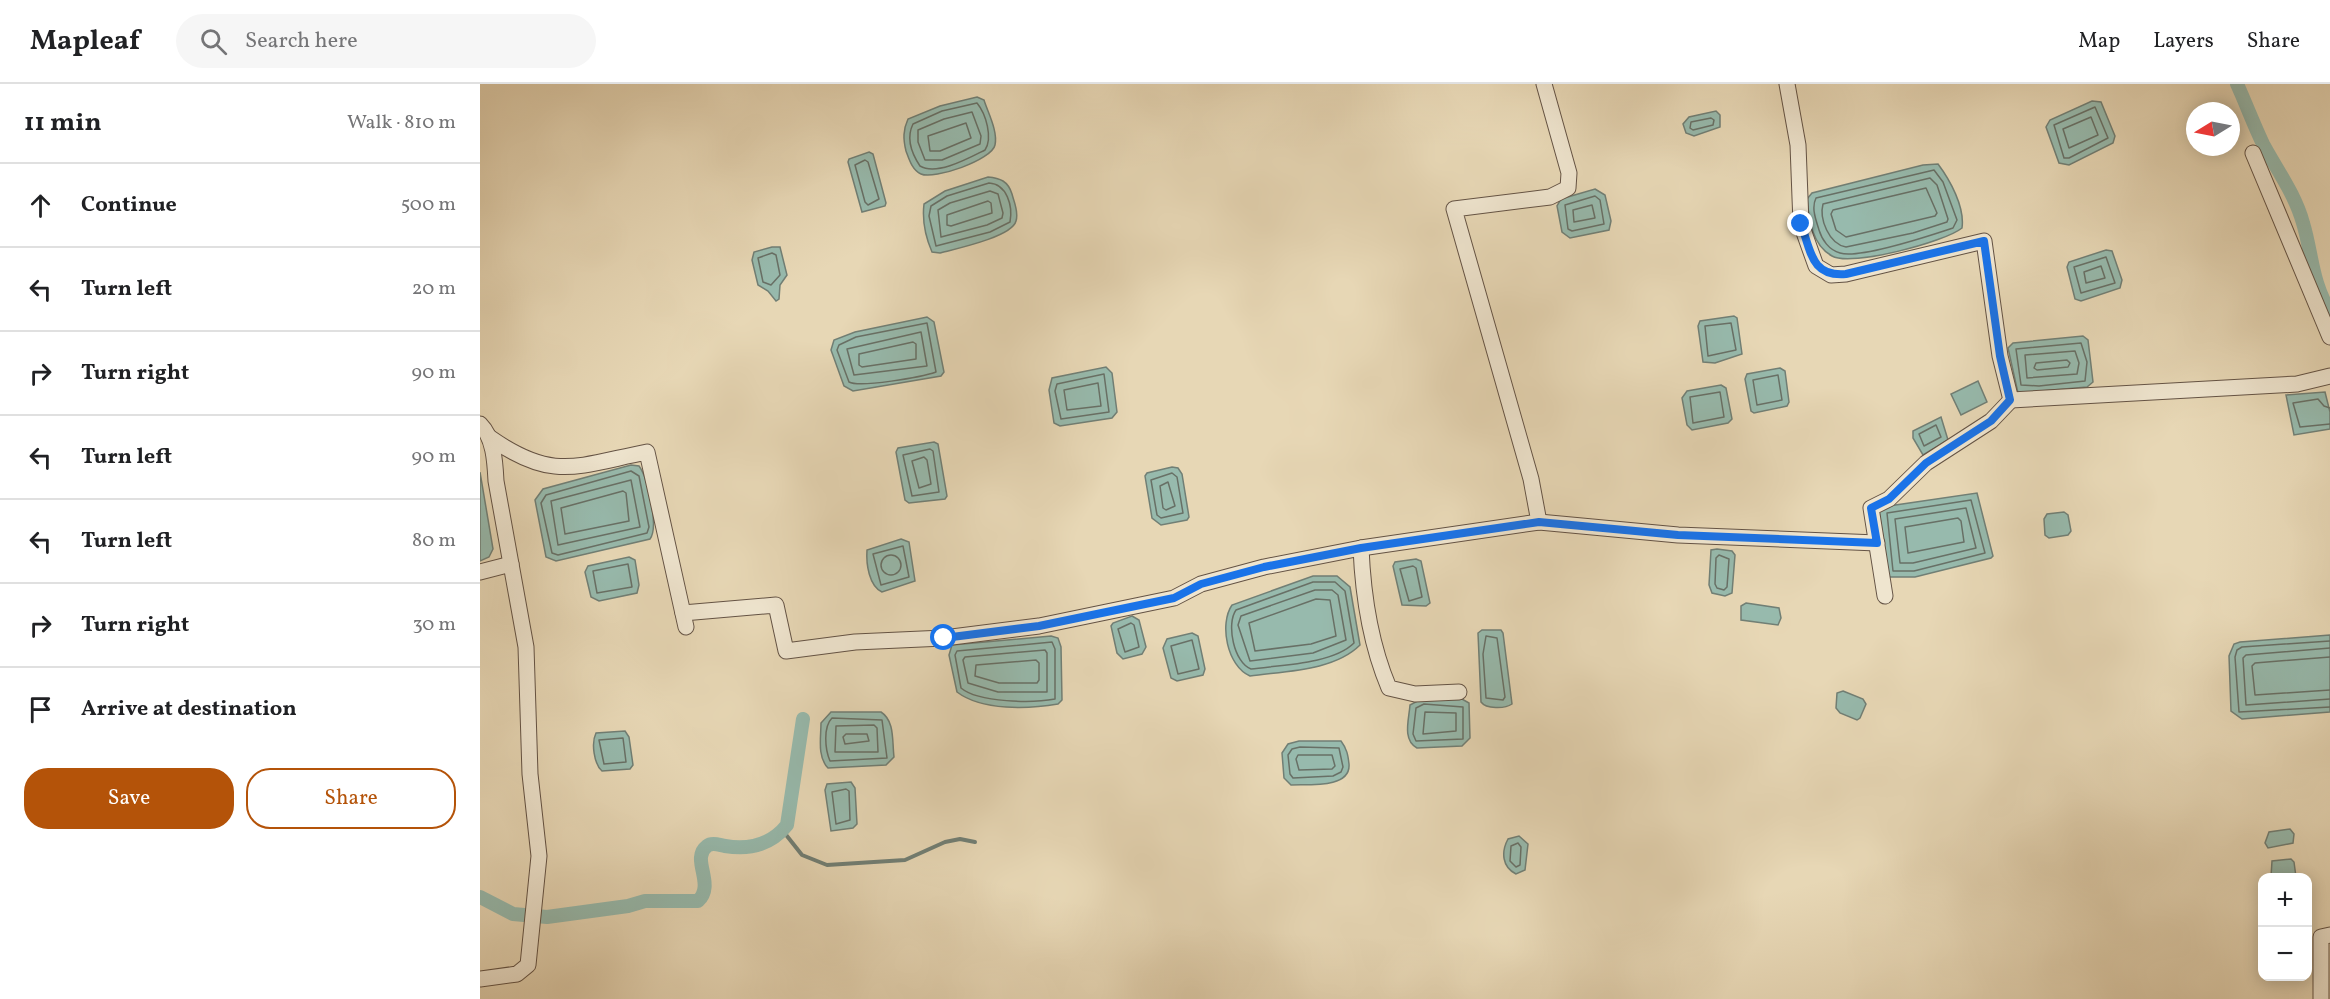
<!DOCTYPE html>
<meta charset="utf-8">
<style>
:root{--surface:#fff;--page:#f6f6f6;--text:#202124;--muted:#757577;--line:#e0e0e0;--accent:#b45309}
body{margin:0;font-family:Vollkorn,serif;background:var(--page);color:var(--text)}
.controls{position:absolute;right:18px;bottom:18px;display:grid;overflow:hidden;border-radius:12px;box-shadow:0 3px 15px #0003}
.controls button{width:54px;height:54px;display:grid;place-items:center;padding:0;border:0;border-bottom:2px solid var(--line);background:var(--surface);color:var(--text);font:30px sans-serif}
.compass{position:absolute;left:1706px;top:18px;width:54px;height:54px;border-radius:50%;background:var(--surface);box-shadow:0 3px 15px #0003;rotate:260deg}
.stop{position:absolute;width:18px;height:18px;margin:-14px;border:4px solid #1a73e8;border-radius:50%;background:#fff}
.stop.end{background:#1a73e8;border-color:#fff;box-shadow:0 2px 6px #0008}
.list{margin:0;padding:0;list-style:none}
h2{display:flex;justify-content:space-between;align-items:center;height:78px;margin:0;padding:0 24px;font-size:26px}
h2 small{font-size:20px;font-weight:400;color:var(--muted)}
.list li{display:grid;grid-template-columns:39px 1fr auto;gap:18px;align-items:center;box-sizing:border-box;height:84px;padding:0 24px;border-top:2px solid var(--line)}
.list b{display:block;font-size:22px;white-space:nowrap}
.list em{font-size:20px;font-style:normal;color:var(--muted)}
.actions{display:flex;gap:12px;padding:18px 24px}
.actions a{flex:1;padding:14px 0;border:2px solid var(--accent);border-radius:24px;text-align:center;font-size:21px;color:var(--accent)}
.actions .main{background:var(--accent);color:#fff}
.icon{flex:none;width:33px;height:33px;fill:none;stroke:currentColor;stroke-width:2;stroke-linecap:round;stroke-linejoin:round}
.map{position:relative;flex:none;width:1850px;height:915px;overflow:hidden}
header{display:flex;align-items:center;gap:36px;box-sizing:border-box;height:84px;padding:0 30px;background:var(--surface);border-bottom:2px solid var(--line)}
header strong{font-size:28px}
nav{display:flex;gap:33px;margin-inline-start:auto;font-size:21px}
.search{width:420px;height:54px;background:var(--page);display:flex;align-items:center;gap:15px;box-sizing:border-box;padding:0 21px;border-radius:33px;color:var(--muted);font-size:22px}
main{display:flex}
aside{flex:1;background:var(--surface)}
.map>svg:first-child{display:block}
.water{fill:#97baad;stroke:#717f75;stroke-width:1.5}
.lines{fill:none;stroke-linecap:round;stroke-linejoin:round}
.shore{stroke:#687066;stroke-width:1.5}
.stream{stroke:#717f75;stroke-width:4}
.canal{stroke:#97baad;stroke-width:14}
.minor-casing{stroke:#645345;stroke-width:17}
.minor{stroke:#efe5cf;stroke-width:15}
.route{stroke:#1a73e8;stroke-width:8}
</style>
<header>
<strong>Mapleaf</strong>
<div class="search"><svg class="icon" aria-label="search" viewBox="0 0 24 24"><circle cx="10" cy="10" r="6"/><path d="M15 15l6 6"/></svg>Search here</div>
<nav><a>Map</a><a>Layers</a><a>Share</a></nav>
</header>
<main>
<aside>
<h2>11 min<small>Walk · 810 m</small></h2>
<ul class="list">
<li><svg class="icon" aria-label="ahead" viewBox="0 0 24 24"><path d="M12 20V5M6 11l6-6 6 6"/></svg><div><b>Continue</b></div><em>500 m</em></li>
<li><svg class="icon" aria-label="left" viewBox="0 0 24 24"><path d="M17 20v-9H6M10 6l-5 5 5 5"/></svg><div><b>Turn left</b></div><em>20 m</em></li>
<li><svg class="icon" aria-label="right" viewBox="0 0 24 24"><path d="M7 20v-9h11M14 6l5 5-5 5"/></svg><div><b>Turn right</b></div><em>90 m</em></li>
<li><svg class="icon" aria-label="left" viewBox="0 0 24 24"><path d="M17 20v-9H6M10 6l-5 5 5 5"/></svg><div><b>Turn left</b></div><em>90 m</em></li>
<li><svg class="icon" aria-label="left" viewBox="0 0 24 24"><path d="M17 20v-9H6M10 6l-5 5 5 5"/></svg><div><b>Turn left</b></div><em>80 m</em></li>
<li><svg class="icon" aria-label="right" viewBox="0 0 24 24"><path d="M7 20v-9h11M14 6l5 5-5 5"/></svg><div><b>Turn right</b></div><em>30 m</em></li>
<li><svg class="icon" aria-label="arrive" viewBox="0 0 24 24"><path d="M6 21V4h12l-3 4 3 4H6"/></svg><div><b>Arrive at destination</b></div></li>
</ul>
<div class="actions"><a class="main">Save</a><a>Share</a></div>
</aside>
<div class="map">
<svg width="1850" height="915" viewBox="0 0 1850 915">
<rect width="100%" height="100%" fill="#e7d7b5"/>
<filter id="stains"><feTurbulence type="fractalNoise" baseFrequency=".00333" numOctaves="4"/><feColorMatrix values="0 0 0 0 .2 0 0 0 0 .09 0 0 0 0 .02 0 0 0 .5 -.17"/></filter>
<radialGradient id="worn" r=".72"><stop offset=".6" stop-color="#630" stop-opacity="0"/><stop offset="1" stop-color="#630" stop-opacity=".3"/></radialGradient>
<g class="water">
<path d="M497,13L504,16C508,29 518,47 515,61C512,76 454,96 441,90C432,86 429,75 426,67C423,55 423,46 428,35L460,22Z"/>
<path d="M1612,17L1621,18L1635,52L1633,59L1589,81L1579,79L1566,43L1570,36Z"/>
<path d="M1236,27L1240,31V43L1214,52L1206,49L1203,40L1209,33Z"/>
<path d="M389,68L393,70L406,119L405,122L382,128L368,78L369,75Z"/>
<path d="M1458,80C1470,96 1485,123 1482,144C1465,158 1371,183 1352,172C1332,161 1329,136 1327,115L1332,109L1443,81Z"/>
<path d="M508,93C520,94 528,97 532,110C534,118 539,128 536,137C532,153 475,165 460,169L452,168C445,152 442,137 444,120L465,107Z"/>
<path d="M1115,105L1125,111L1131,137L1129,146L1090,154L1082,148L1077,122L1081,115Z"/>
<path d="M292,163H300L307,191L300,201L299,215L296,217L288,207L278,201L272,176L274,168Z"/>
<path d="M1626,166L1632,167L1642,196L1640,204L1601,217L1595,215L1587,183L1589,178Z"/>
<path d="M1254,232L1257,234L1262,270L1235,279L1223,278L1218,242L1220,237Z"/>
<path d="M447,233L454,238L464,288L461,292L373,307L364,302L351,266L354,256L375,248Z"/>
<path d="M1603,252L1608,256L1613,298L1607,303L1538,309L1528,264L1533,259Z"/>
<path d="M626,283L632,289L637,328L632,334L580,342L574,339L569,306L572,294Z"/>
<path d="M1300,284L1305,287L1309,318L1307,322L1274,329L1271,327L1265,295L1267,290Z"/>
<path d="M1498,297L1507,318L1481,331L1471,310Z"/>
<path d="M1241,301L1246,304L1252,335L1248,339L1212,346L1207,341L1202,314L1207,307Z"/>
<path d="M1845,308L1850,328V345L1814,351L1806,311Z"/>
<path d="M1461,333L1468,356L1443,371L1433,354V347Z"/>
<path d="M454,358L458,360L467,412L465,415L429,419L425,416L416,368L418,364Z"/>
<path d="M151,381L159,382C168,394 179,443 170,455L76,477L66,473L55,416L63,405Z"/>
<path d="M692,383L698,384L702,390L709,433L707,436L681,441L672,434L665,392L667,389Z"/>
<path d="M0,388L13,465L9,473L0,477Z"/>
<path d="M1497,409L1513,472L1511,474L1435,493H1409L1399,427L1402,423Z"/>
<path d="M1584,428L1588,431L1591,447L1588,451L1569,454L1565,451L1564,435L1567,430Z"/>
<path d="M421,455L429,458L435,497L402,508C389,502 386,480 387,466Z"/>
<path d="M1237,465L1252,467L1255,471L1252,509L1245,512L1232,509L1229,501L1231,466Z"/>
<path d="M149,473L155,476L159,501L157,509L119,517L111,513L105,488L108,482Z"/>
<path d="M936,475L941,477L950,519L946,522L922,521L913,482L915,478Z"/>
<path d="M833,492H857L870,503L880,561C854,587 805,587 770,592C747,582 739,540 752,521Z"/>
<path d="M1266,519L1299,524L1301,534L1298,541L1261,536V522Z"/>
<path d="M652,532L659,536L666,563L662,570L643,575L637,569L631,542L633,539Z"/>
<path d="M1002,546H1021L1023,549L1032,620C1025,625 1006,625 1001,618L998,549Z"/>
<path d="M712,549L718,552L725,585L723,591L697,597L691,594L683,564L687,555Z"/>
<path d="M1850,551V628L1762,635L1751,627L1749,572L1754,560L1760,558Z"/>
<path d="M571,552L578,554L581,563L582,616L578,620C549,625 502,627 477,608L469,571L472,561Z"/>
<path d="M1363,607L1383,615L1386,620L1380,634L1377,636L1360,629L1356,624L1357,609Z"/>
<path d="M943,614L982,615L989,619L990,654L982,662L937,664C922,656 929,635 930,621Z"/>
<path d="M351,628H401C415,637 412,657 414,673L406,681L348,684C337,673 341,653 341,639Z"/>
<path d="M145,647L149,653L153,681L150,685L122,687C114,680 111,659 116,649Z"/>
<path d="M819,657H861C867,665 868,671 869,680C871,705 827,700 811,701L804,694L802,669L808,660Z"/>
<path d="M371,698L375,704L377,740L373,744L351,747L345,706L347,700Z"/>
<path d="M1810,745L1814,750L1813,759L1788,764L1785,759L1789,748Z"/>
<path d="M1039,752L1048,760L1045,786L1036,790C1022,783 1021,768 1028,755Z"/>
<path d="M1811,775L1814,778L1816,793H1791L1792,777Z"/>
</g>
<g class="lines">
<g class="shore">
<path d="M497,19C506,30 513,54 505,66C489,74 457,92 440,82C432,70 426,54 433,40L462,27Z"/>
<path d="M1615,23L1628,54L1589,74H1584L1574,41Z"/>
<path d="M492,28L501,52L500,60L462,76H445L438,58V46L464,35Z"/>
<path d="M1611,33L1618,51L1589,64L1583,45Z"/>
<path d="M1231,34L1234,36L1233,41L1213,46L1210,44L1211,38Z"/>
<path d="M486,39L491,54L460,67H450L448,52Z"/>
<path d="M385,76L388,78L399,115L388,121L385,118L375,81Z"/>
<path d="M1454,86L1463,98L1477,136L1473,144C1452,151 1379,175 1360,169C1349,166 1342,156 1339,146C1336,136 1331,124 1336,114Z"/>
<path d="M1450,94L1457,101L1468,135L1467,138L1433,149L1366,163C1349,160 1339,135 1343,120Z"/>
<path d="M509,99C527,100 533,122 530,138L510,148L456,162L449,132L451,122L467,112Z"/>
<path d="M1446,104L1457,129L1455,132L1366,153L1356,146L1351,130L1353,126Z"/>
<path d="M510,107L518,110L523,129L522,134L507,141L461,153L458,126L470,119Z"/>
<path d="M1115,112L1120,116L1124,140L1092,147L1088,145L1085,121Z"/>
<path d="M508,117L511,119L512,129L471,142L467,141V131Z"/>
<path d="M1112,121L1115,134L1094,138L1093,126Z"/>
<path d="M292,169L296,171L300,191L291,201L283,198L278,174Z"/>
<path d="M1626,173L1635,199L1601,209L1594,183Z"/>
<path d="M1621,182L1625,194L1606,199L1604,188Z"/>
<path d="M447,239L456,288C442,293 380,304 369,298L357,266L359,261L376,253Z"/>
<path d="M1251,239L1256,266L1228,272L1225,242Z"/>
<path d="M441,248L447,282L374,291L367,265Z"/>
<path d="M433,258L436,260V275L382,283L379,281V270Z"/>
<path d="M1601,259L1607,278L1605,297L1559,302L1541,301L1536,265Z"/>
<path d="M1595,267L1599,279L1597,290L1547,294L1545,271Z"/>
<path d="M1587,276L1590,279L1588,283L1557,286L1554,284L1556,279Z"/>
<path d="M624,290L629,328L581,335L575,307L577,300Z"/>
<path d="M1298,291L1302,316L1277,321L1273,296Z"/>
<path d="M618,299L621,322L587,326L584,306Z"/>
<path d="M1240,308L1244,333L1213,339L1210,313Z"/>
<path d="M1850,324L1844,322L1838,315L1813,319L1820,343L1850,340"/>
<path d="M1456,341L1461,353L1444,362L1439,350Z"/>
<path d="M450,365L453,367L459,408L432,412L423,371Z"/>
<path d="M444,373L447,376L451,400L439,404L432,377Z"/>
<path d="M151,387L159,392L169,443L167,449L78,471L72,469L61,419L66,411Z"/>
<path d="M692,389L697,393L703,429L681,434L677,431L671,396Z"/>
<path d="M151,396L160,443L78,461L71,417Z"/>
<path d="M688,398L695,422L686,426L683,424L680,402Z"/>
<path d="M143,407L146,409L149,437L85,450L81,424Z"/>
<path d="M1491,416L1505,469L1434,487H1413L1407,429Z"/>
<path d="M1486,424L1496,464L1433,479H1420L1415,435Z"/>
<path d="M1478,434L1481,437L1484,458L1428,469L1425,443Z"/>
<path d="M423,462L429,493L401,501L393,470Z"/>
<circle cx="411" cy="481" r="10"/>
<path d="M1239,471L1249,475L1247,503L1244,506L1237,504L1235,500L1236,474Z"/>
<path d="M148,480L152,503L117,509L113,487Z"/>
<path d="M933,482L936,484L942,513L929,517L920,485Z"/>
<path d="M833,498H855L865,507L874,559C853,580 800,581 771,585C754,579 746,540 756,526Z"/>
<path d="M835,506H852L858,511L866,556L833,569L770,577L758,541L761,532Z"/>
<path d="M836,515L850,516L856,552L831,560L775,567L769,539Z"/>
<path d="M651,539L654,541L659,563L645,568L638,545Z"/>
<path d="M1006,552L1017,554L1025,613L1023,616L1006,614L1003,570Z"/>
<path d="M712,556L719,585L698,590L691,562Z"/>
<path d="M1850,557L1762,563L1757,566L1755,573L1759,628L1850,623"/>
<path d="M572,558L575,565V615C553,619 499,619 481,604L475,571L477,567Z"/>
<path d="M1850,564L1766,571L1763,574L1766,621L1850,615"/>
<path d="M565,566L567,569V608H518L488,599L483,576L485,573Z"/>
<path d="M1850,573L1775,579L1772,582L1775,611L1850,606"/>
<path d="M556,576L559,579V596L557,599H519L495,592L496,581Z"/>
<path d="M944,620L983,623V655L936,657L933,650L936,624Z"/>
<path d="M945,628L976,629V647L943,650Z"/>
<path d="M352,634L402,636L407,674L350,677C345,665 343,643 352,634Z"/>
<path d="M394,641L397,644L398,668H355L356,642Z"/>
<path d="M366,650H387L389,657L365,660L363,653Z"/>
<path d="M143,654L146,678L124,680L119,656Z"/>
<path d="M820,663L859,664L863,683L861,688L853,692L813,694L810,690L808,671L812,665Z"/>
<path d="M818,671H852L855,682L852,685L819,686L816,675Z"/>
<path d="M366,705L369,707L370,736L356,740L352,708Z"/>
<path d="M1038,759L1041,763L1040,781L1036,783L1030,777L1031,762Z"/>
</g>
<path class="stream" d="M303,747L322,771L347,781L425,776L465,758L480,755L495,758"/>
<g class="canal">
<path d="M1757,0C1766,20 1774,41 1783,60C1797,86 1815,110 1823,139C1832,168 1832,201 1850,227"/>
<path d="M0,813L33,830L67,833L148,822L165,817H218C236,800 210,775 227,762C232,758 239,761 245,762C269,766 291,761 307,741L323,635"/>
</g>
<defs>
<g id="minor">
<path d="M1307,0L1318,61L1321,140L1336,182L1351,191L1366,190L1504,157L1520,272L1531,316L1817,300L1850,292"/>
<path d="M1773,69L1850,253"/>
<path d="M0,340C14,354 15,378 16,397L46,563L50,690L59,772L48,881L37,890L0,895"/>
<path d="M9,353C73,398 96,382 167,368L206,543"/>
<path d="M1059,438L1051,395L974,125L1070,113L1088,104L1089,89L1064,0"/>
<path d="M881,464C883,513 890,559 909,604L935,610L979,608"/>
<path d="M0,488L31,480"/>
<path d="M1405,512L1391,424L1409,415L1446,379L1511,337L1531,316"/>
<path d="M203,529L296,521L306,567L375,558L464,554L559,542L694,514L721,500L784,483L881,464L1059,438L1198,451L1397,459"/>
<path d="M1841,915V853L1850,851"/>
</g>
</defs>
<use href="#minor" class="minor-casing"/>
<use href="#minor" class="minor"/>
</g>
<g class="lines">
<path class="route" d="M464,554L559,542L694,514L721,500L784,483L881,464L1059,438L1198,451L1397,459L1391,424L1409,415L1446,379L1511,337L1530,316L1520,272L1504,157L1366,190C1331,193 1331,167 1321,140"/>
</g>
<rect width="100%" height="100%" filter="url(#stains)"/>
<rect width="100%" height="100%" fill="url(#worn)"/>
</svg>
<div class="controls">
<button>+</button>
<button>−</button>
</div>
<svg class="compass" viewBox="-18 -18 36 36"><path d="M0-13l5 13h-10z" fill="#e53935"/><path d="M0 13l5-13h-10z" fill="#757577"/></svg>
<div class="stop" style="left:464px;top:554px"></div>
<div class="stop end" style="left:1321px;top:140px"></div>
</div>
</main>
